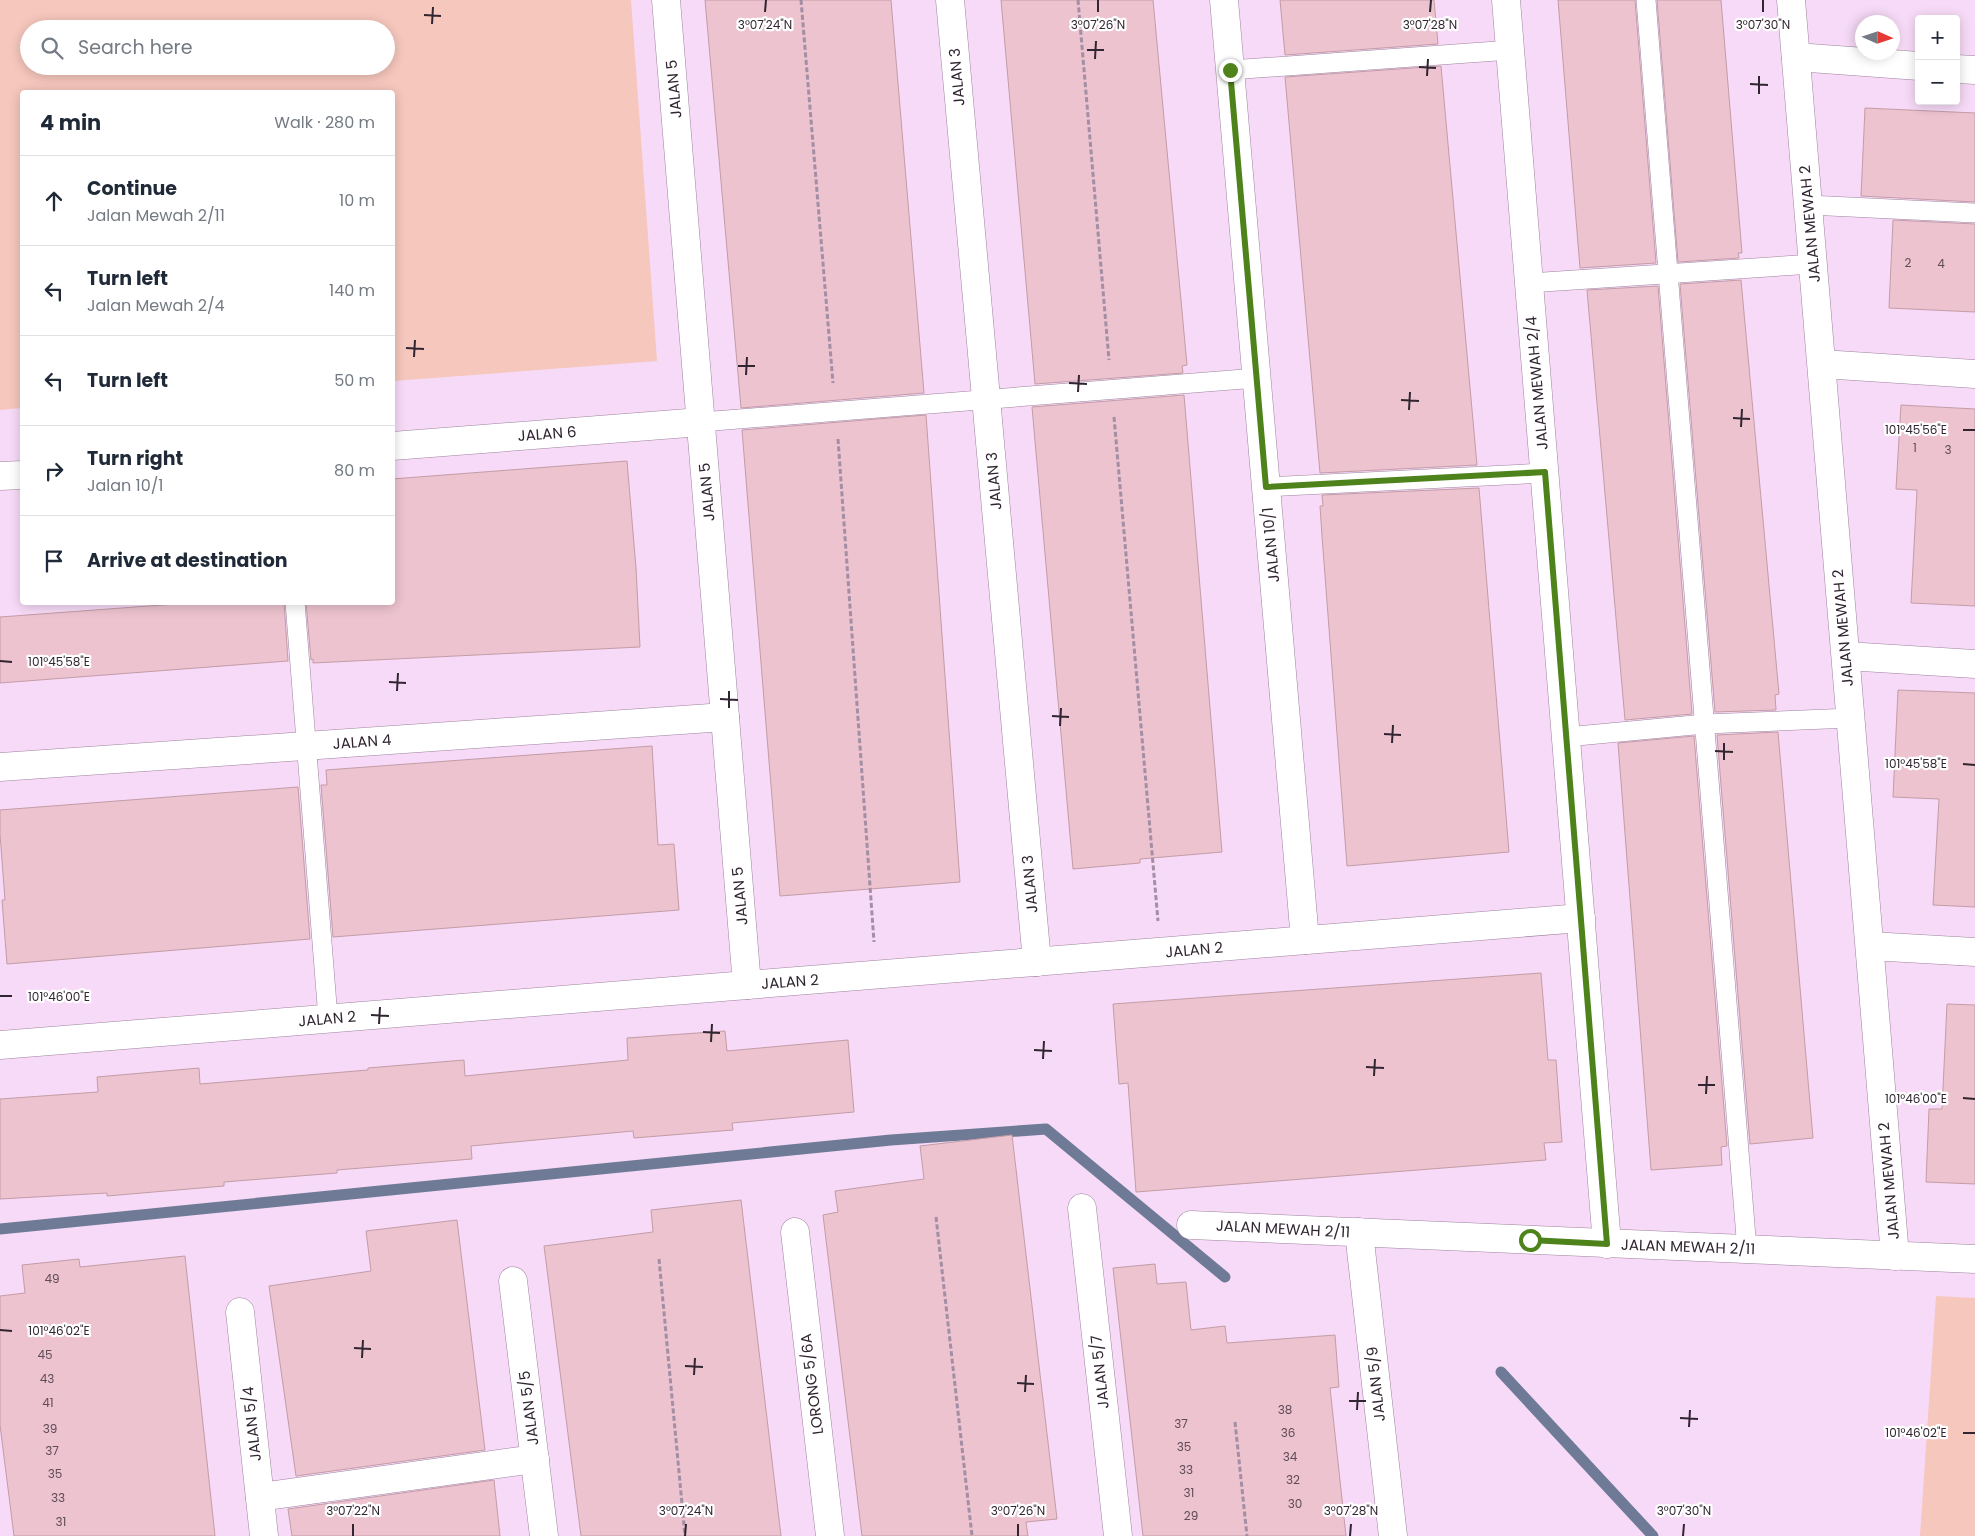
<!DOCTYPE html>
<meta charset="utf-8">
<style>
:root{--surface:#fff;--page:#f2f2f3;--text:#1f2937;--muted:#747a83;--line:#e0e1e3}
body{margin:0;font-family:Poppins,sans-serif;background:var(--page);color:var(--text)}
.controls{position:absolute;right:15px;top:15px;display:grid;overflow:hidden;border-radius:5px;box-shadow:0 2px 12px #0003}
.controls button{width:45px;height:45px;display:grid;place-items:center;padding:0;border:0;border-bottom:1px solid var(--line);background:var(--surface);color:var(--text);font:25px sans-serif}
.compass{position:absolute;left:1855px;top:15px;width:45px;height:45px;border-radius:50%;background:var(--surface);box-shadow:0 2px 12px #0003;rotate:93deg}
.stop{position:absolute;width:15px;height:15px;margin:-11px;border:4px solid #4e831b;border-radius:50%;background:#fff}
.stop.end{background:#4e831b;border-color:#fff;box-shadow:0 1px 5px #0008}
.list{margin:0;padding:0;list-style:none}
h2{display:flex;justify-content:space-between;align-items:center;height:65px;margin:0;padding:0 20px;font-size:21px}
h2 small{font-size:16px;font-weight:400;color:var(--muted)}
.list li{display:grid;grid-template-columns:32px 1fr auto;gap:15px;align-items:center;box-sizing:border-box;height:90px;padding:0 20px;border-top:1px solid var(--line)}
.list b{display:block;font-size:19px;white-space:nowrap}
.list p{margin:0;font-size:16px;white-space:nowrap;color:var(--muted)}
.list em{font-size:16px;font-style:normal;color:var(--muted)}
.icon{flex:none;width:28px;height:28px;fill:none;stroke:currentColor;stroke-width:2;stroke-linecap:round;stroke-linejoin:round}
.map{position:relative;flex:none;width:1975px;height:1536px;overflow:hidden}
.search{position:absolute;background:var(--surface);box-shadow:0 2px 12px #0003;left:20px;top:20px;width:375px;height:55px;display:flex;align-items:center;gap:12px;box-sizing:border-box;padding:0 18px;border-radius:28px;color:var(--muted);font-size:19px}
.panel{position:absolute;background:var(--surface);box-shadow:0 2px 12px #0003;left:20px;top:90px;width:375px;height:515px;border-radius:5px}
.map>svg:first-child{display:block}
.green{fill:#f6c7bd;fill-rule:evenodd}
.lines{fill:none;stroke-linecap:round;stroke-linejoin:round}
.stream{stroke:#6e7a96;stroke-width:11}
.building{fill:#ecc3cf;stroke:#c39ca7}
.service-casing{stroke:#9d839e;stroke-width:20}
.minor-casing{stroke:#9d839e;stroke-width:29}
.path{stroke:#a48ea4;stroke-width:3;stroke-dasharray:5 2.5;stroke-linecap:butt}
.service{stroke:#fff;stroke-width:19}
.minor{stroke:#fff;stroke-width:28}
.route{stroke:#4e831b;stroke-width:6}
.ticks{fill:none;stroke:#302530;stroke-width:2}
.labels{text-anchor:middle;stroke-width:4.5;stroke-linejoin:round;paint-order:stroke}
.number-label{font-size:12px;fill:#5f4c58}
.street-label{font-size:15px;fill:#302530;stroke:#fff}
.ticks-label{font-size:12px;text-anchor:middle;fill:#302530;stroke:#fff;stroke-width:4.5;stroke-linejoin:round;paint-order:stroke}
</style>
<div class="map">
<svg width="1975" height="1536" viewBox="0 0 1975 1536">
<rect width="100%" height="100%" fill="#f7daf7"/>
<g class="green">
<path d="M0,0H631L657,361L393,381L392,92H22V408L0,410ZM29,29H386V66H29Z"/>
<path d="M1936,1296L1975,1298V1536H1920Z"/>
</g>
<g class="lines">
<g class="stream">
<path d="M0,1229L891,1140L1046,1129L1225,1277"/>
<path d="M1501,1372L1653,1536"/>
</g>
</g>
<g class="building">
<path d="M705,0H891L924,393L741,408Z"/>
<path d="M1001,0H1153L1187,365L1182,366L1183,373L1035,384Z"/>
<path d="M1280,0H1434L1438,44L1285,55Z"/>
<path d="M1558,0H1635L1656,263L1580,268Z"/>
<path d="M1657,0H1721L1742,253H1738L1739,258L1678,262Z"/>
<path d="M1441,66L1477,465L1320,473L1285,77Z"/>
<path d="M1865,108L1975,113V202L1861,196Z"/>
<path d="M1893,220L1975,224V312L1889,308Z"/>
<path d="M1741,280L1779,694L1775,695L1776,710L1715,712L1680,284Z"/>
<path d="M1658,286L1692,714L1625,720L1587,290Z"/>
<path d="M1184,395L1222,852L1140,859V863L1073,869L1032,407Z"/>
<path d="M1901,405L1975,409V606L1911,603L1917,490L1896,489Z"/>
<path d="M926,415L960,882L780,896L742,430Z"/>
<path d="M627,461L636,568L640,647L313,663V659L311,660L306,602H392V479Z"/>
<path d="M1479,488L1509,852L1347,866L1322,536L1320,506H1323L1322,495Z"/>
<path d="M189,603L284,602L288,661L0,683V617Z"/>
<path d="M1898,690L1975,693V907L1933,905L1939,799L1893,797Z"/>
<path d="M1778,732L1813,1138L1750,1144L1717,735Z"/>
<path d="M1694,736L1727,1146L1721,1147L1722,1165L1651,1170L1618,743Z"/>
<path d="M652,746L658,845L674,844L679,910L333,937L321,785H327L326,770Z"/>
<path d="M298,787L310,939L7,964L2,900H5L0,834V810Z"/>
<path d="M1541,973L1548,1060H1556L1562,1142L1544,1143L1546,1160L1136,1192L1128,1083L1119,1084L1113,1004Z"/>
<path d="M1947,1004L1975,1005V1184L1926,1182L1929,1109H1942Z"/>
<path d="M725,1031L727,1051L848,1040L854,1112L732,1123L733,1130L634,1138L633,1131L471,1146L472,1159L337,1170V1173L224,1182V1186L107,1196V1193L0,1199V1099L98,1092L97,1077L199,1068L200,1084L368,1070V1068L464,1060L465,1076L628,1060L627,1038Z"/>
<path d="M1012,1135L1057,1519L1026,1522L1028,1536H862L823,1215L838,1212L835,1191L924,1179L920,1146Z"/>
<path d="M741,1200L781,1536H581L544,1246L653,1232L651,1210Z"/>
<path d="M457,1220L485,1450L296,1476L269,1286L371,1271L366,1231Z"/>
<path d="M185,1256L215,1536H14L0,1425V1296L25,1293L22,1265L79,1259L80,1267Z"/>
<path d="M1155,1264L1157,1284L1186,1282L1191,1330L1225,1326L1227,1343L1335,1335L1339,1387L1330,1388L1346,1536H1143L1113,1268Z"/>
<path d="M494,1480L500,1536H292L288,1509Z"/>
</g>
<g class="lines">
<defs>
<g id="service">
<path d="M1646,0L1747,1250"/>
<path d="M1230,70L1511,50"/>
<path d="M1808,205L1975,213"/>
<path d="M1529,283L1813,264"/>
<path d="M701,422L1257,378"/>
<path d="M1266,487L1545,473"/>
<path d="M295,602L328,1018"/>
<path d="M1566,737L1705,724L1851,718"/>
</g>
<g id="minor">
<path d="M666,0L747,985"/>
<path d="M950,0L1037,962"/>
<path d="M1224,0L1305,940"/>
<path d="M1506,0L1607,1244"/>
<path d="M1791,0L1895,1256"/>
<path d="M1796,57L1919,66"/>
<path d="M1956,69L1975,70"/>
<path d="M1822,364L1975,374"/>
<path d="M392,446L701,422"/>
<path d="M0,476L22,475"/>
<path d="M1846,656L1975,664"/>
<path d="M0,767L725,717"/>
<path d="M1870,946L1975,952"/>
<path d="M0,1045L1581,918"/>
<path d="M1082,1208L1118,1536"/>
<path d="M1191,1225L1975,1259"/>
<path d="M795,1232L830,1536"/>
<path d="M1359,1232L1393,1536"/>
<path d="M513,1281L544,1536"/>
<path d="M240,1312L264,1536"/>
<path d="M260,1497L535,1459"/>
</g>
</defs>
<use href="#service" class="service-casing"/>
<use href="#minor" class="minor-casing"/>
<g class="path">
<path d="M801,0L833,383"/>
<path d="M1078,0L1109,360"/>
<path d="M1114,417L1158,921"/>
<path d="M838,439L874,942"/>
<path d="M936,1217L972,1536"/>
<path d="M659,1259L685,1536"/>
<path d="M1235,1422L1247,1536"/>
</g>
<use href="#service" class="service"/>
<use href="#minor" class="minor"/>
</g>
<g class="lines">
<path class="route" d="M1230,70L1266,487L1545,472L1607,1244L1530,1240"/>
</g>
<path class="ticks" d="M765,12L766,0M1098,12V0M1430,12L1431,0M1763,12V0M424,15L441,16M432,24L433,7M1087,50H1104M1095,59L1096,41M1419,67L1436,68M1427,76L1428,59M1750,84L1768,85M1759,94V76M406,348L424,349M414,357L415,340M738,366H755M746,375L747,357M1069,383L1087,384M1078,392L1079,375M1401,400L1419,401M1409,410L1410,392M1733,418L1750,419M1741,427L1742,409M1963,430H1975M0,661L12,662M389,682L406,683M397,691L398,673M720,699L738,700M729,708V691M1052,716L1069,717M1060,726L1061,708M1384,734L1401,735M1392,743L1393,725M1715,751L1733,752M1724,760V743M1963,764L1975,765M0,996H12M371,1015L389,1016M379,1024L380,1007M703,1032L720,1033M711,1042L712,1024M1034,1050L1052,1051M1043,1059L1044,1041M1366,1067L1384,1068M1374,1076L1375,1059M1698,1085H1715M1706,1094L1707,1076M1963,1098L1975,1099M0,1330L12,1331M354,1348L371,1349M362,1358L363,1340M685,1366L703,1367M694,1375L695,1358M1017,1383L1034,1384M1025,1392L1026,1375M1349,1401H1366M1357,1410L1358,1392M1680,1418L1698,1419M1689,1427L1690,1410M1963,1433H1975M353,1536V1524M685,1536L686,1524M1018,1536V1524M1350,1536L1351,1524M1683,1536L1684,1524"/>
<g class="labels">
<g class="number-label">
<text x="1908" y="267">2</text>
<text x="1941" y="268">4</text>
<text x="1915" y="452">1</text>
<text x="1948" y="454">3</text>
<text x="52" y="1283">49</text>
<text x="45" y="1359">45</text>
<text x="47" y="1383">43</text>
<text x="48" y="1407">41</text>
<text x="1285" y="1414">38</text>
<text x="1181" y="1428">37</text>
<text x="50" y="1433">39</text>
<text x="1288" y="1437">36</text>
<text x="1184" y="1451">35</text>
<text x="52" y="1455">37</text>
<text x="1290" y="1461">34</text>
<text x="1186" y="1474">33</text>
<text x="55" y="1478">35</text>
<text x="1293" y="1484">32</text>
<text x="1189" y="1497">31</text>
<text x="58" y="1502">33</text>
<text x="1295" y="1508">30</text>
<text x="1191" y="1520">29</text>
<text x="61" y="1526">31</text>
</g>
<g class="street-label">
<text transform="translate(957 77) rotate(-95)" y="5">JALAN 3</text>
<text transform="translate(674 89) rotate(-95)" y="5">JALAN 5</text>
<text transform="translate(1810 224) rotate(-95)" y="5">JALAN MEWAH 2</text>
<text transform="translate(1537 383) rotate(-95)" y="5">JALAN MEWAH 2/4</text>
<text transform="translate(547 434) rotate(-4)" y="5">JALAN 6</text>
<text transform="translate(994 481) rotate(-95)" y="5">JALAN 3</text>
<text transform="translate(707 492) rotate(-95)" y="5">JALAN 5</text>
<text transform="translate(1271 545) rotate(-95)" y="5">JALAN 10/1</text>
<text transform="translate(1843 628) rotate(-95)" y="5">JALAN MEWAH 2</text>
<text transform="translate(362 742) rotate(-4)" y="5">JALAN 4</text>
<text transform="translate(1030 884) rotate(-95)" y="5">JALAN 3</text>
<text transform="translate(740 896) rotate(-95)" y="5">JALAN 5</text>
<text transform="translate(1194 950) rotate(-5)" y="5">JALAN 2</text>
<text transform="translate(790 982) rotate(-4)" y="5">JALAN 2</text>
<text transform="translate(327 1019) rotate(-5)" y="5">JALAN 2</text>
<text transform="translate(1889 1181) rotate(-95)" y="5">JALAN MEWAH 2</text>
<text transform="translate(1283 1229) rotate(3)" y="5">JALAN MEWAH 2/11</text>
<text transform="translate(1688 1247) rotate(2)" y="5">JALAN MEWAH 2/11</text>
<text transform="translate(1100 1372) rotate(-96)" y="5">JALAN 5/7</text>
<text transform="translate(812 1384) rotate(-97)" y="5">LORONG 5/6A</text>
<text transform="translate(1376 1384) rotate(-96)" y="5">JALAN 5/9</text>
<text transform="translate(529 1408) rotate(-97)" y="5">JALAN 5/5</text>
<text transform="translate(252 1424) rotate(-96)" y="5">JALAN 5/4</text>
</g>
</g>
<g class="ticks-label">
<text x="765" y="29">3°07'24"N</text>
<text x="1098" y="29">3°07'26"N</text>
<text x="1430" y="29">3°07'28"N</text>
<text x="1763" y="29">3°07'30"N</text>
<text x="1916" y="434">101°45'56"E</text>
<text x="59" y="666">101°45'58"E</text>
<text x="1916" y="768">101°45'58"E</text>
<text x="59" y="1001">101°46'00"E</text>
<text x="1916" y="1103">101°46'00"E</text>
<text x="59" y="1335">101°46'02"E</text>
<text x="1916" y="1437">101°46'02"E</text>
<text x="353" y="1515">3°07'22"N</text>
<text x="686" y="1515">3°07'24"N</text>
<text x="1018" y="1515">3°07'26"N</text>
<text x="1351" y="1515">3°07'28"N</text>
<text x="1684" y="1515">3°07'30"N</text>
</g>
</svg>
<div class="controls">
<button>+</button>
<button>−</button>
</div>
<svg class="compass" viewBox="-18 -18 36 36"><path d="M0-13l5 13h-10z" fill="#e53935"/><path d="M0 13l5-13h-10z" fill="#747a83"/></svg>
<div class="stop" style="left:1530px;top:1240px"></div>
<div class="stop end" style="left:1230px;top:70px"></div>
<div class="search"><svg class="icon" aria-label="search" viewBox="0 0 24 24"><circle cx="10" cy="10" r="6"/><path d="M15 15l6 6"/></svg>Search here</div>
<section class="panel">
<h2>4 min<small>Walk · 280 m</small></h2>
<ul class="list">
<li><svg class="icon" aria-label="ahead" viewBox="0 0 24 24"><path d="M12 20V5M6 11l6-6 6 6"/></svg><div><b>Continue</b><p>Jalan Mewah 2/11</p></div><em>10 m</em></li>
<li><svg class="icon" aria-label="left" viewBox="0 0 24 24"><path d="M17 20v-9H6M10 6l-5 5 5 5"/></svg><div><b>Turn left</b><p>Jalan Mewah 2/4</p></div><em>140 m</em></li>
<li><svg class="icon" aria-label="left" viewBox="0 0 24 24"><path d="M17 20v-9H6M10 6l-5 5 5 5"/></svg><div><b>Turn left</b></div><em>50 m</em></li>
<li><svg class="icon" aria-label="right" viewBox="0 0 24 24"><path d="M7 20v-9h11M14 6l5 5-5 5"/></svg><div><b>Turn right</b><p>Jalan 10/1</p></div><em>80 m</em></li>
<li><svg class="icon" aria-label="arrive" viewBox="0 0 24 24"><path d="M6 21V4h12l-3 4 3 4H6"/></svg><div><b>Arrive at destination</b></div></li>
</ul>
</section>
</div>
